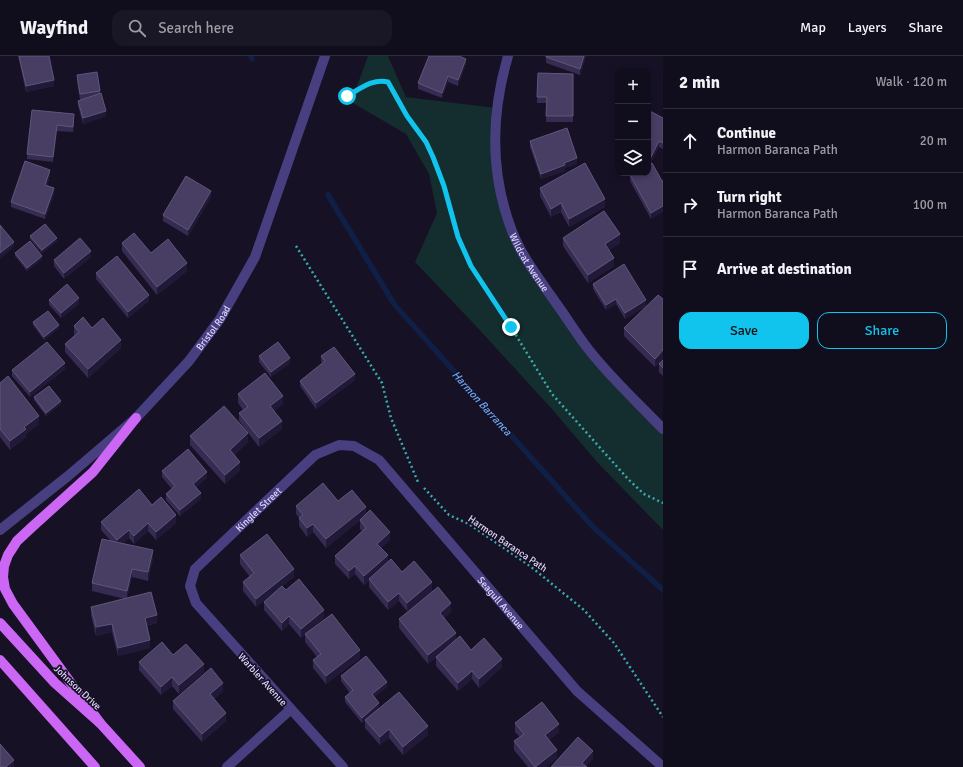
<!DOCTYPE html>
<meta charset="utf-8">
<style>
:root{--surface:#100d1c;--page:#191625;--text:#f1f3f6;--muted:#9c9ca3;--line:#302d3b;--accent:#11c4ee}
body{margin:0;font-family:Signika,sans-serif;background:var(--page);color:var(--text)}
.controls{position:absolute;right:12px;top:12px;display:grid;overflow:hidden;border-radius:8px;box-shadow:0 2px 6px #0003}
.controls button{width:36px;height:36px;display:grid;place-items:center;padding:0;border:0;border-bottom:1px solid var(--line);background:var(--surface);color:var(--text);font:20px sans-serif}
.stop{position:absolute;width:12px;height:12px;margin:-9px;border:3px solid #11c4ee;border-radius:50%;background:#fff}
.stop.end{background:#11c4ee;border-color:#fff;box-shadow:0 1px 4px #0008}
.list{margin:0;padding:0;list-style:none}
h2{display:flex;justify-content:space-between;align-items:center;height:52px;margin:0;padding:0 16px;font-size:17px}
h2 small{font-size:13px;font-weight:400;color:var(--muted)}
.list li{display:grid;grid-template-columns:26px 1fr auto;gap:12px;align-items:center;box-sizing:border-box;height:64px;padding:0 16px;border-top:1px solid var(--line)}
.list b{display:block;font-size:15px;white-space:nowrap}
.list p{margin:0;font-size:13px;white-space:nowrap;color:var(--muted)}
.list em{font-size:13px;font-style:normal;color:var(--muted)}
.actions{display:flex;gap:8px;padding:12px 16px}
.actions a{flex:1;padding:9px 0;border:1px solid var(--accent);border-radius:12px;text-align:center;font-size:14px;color:var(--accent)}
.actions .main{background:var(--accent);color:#111}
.icon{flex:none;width:22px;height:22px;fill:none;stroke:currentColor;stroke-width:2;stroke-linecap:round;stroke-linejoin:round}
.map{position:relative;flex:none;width:663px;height:711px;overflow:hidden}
header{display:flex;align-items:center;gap:24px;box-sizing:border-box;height:56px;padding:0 20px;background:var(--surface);border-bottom:1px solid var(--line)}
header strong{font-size:19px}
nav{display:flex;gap:22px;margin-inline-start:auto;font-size:14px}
.search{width:280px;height:36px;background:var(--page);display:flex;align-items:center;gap:10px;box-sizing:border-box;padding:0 14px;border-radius:12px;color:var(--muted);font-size:15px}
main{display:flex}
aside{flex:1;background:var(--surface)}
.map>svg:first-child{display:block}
.green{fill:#142d2e}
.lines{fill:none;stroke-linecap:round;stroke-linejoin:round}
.stream{stroke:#101f45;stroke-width:5.5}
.path{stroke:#38acaf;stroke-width:2.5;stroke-dasharray:2 3;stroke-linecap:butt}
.minor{stroke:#473f80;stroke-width:10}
.major{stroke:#cc66f4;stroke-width:10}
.wall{fill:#362b51}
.shaded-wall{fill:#211938}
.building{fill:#483d63;stroke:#60567b}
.route{stroke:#11c4ee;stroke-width:5}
.labels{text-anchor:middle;stroke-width:3.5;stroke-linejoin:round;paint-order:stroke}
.street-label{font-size:10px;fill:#dfd7fc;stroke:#161125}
.water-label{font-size:11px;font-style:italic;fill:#6da9f5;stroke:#161125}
</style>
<header>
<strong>Wayfind</strong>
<div class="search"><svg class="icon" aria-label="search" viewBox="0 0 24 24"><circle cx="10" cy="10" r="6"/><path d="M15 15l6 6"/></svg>Search here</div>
<nav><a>Map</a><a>Layers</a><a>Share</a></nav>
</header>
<main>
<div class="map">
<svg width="663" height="711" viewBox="0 0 663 711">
<rect width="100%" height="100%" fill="#161125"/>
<path class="green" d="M368,0H388L406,41L496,52L494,89L512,175L588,293L663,373V474L597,406L551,352L475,269L415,206L437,157L429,118L406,78L351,46Z"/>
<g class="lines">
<g class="stream">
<path d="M251,0L252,3"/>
<path d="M328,139L394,248L593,471L663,534"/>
</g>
<g class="path">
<path d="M347,40C360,33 373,22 388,26L407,60L426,86L433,101L444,130L458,181L471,210L511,271L552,338L628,423L644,438L663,447"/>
<path d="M296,190L382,327L391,362L418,426"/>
<path d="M424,432L449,459L469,468L530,510L584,554L614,587L663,661"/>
</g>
<g class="minor">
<path id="s1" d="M508,0C491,58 490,118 512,175C522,201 540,224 556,247C567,262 577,279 589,294C611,322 638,347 663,373"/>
<path id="s2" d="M0,474L68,420L136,362L189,305L220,263L255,201L325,0"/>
<path d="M227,711L291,653"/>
<path id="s3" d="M343,711L196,547L190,530L195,513L315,399L339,389L354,390L379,404L577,635L663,711"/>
</g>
<g class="major">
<path d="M0,567L55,627L100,667L140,711"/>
<path d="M0,604L95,711"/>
<path d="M100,667L13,548L5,533L3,521L4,510L8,499L17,485L32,471L93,416L136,362"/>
</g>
</g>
<g class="wall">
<path d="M18,0H49L54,30L26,36Z"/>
<path d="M586,0L580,19L546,7V1Z"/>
<path d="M466,8L458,30L448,26L442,42L418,33V27Z"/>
<path d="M538,17L573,18V66H546L547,47H537Z"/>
<path d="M77,19L100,35V38L106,60L83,68L78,50V45L80,44L77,25Z"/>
<path d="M32,54L74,64L73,76L57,75L53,106L27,103V98Z"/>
<path d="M648,54L663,62V93L659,91L650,108L652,107L651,163L630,125V119L649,108H648Z"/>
<path d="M530,85L577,108L565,112V115L541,123L530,91Z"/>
<path d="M50,119L47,130L54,138L45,163L11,151V146Z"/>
<path d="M540,132L605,151L569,171L561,156L551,161L540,140Z"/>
<path d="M211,141L188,180L163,165V159Z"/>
<path d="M30,180L57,185L42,197L30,183Z"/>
<path d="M563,182L620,187L609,194L614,210L588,227L563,190Z"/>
<path d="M122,187L151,197L187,215L157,239L122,195Z"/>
<path d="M15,197L42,203L27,215L15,200Z"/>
<path d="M91,201L64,223L54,210V204Z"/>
<path d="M96,217L149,245L128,262L96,223Z"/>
<path d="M593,228L646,250L625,263L616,248L606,254L593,233Z"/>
<path d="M663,243V303L655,311L624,280V272Z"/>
<path d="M49,244L79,248L61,262L49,249Z"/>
<path d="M33,266L59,272L44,284L33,269Z"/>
<path d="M74,270L92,272L121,292L88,322L65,296V288L75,279L74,278Z"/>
<path d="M259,300L290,307L271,321L259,306Z"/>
<path d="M321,300L355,324L316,353L300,330V325L323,307L321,306Z"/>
<path d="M663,304V320L659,316V308Z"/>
<path d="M65,313L30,341L12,320V314Z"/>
<path d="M0,327L39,368L26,378V381L10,394L0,381Z"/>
<path d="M238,338L283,348L274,355L282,373L259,391L239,365V357L243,354L238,347Z"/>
<path d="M34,341L61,348L46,360L34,344Z"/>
<path d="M190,380L248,386L234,399L240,414L225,428L190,389Z"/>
<path d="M162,415L207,422L196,431L201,443L180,460L166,444V438L172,433L162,421Z"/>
<path d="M338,445L366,459L390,484L381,492L388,506L432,535L407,555L399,545L388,554L369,531V525L364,529L355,518L349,523L335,508V500L362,475L360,473V464L365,460L326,492L313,476L307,481L299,470V462L296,458V450Z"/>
<path d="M152,449L176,467L156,484L148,475L134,488L129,482L123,487L153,502L148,525L132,521L127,542L157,567L147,570L150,592L118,600L112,576L96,580L91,559V551L125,543L92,535V527L110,484L101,474V466Z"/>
<path d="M240,499L294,521L282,530L286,534L324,562L311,573L360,602L326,628L313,612V604L317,601L305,586V578L301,582L289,568L282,575L264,554V546L275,536L256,551L243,535V526L250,521L240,508Z"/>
<path d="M451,556L444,562L456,584L471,594L502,611L479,632L472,623L458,635L436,610V601L443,596L428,608L399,572V563Z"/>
<path d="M173,599L204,616L179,638L172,630L161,639L139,614V606Z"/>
<path d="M341,620L387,631L374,641L379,652L428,679L403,699L389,682L380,689L365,672V664L362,667L345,646V641L350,637L341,625Z"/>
<path d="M223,635L214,643L226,665L202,686L173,653V645Z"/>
<path d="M515,667L559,676L549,684L557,702L546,711H528L514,694V685L520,681L515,676Z"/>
</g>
<g class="shaded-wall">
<path d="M584,0H586L580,19V13Z"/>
<path d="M466,3V8L458,30V24Z"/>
<path d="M448,20V26L442,42V37Z"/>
<path d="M54,24V30L26,36V30Z"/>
<path d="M106,55V60L83,68V62Z"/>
<path d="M74,58V64L73,76V71Z"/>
<path d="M57,69V75L53,106V101Z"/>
<path d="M659,85V91L650,108V103Z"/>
<path d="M577,102V108L565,112V115L541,123V118L564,107Z"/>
<path d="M50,114V119L45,135V129Z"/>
<path d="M54,132V138L45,163V158Z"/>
<path d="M211,135V141L188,180V174Z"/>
<path d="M605,143V151L569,171V163Z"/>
<path d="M561,147V156L551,161V153Z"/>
<path d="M663,150V156L651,163V157Z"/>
<path d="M620,178V187L605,197V188Z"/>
<path d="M57,182V185L42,197V194Z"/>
<path d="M14,186V191L0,203V197Z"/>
<path d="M91,195V201L64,223V217Z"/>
<path d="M42,200V203L27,215V212Z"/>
<path d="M614,202V210L588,227V219Z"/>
<path d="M187,207V215L157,239V231Z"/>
<path d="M149,239V245L128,262V256Z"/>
<path d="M79,242V248L61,262V257Z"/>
<path d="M616,243V248L606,254V249Z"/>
<path d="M646,244V250L625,263V257Z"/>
<path d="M59,269V272L44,284V281Z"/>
<path d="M121,284V292L88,322V313Z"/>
<path d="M663,294V303L655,311V303Z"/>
<path d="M290,302V307L271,321V316Z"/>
<path d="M65,307V313L30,341V336Z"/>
<path d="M355,318V324L316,353V347Z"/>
<path d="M283,340V348L270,358V350Z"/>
<path d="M61,345V348L46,360V357Z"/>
<path d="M39,360V368L26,378V381L10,394V385L24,371Z"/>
<path d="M282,365V373L259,391V382Z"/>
<path d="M248,377V386L230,402V394Z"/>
<path d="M240,406V414L225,428V419Z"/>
<path d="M207,416V422L193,434V428Z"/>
<path d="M201,437V443L180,460V454Z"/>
<path d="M366,451V459L326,492V483Z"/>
<path d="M176,459V467L156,484V476Z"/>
<path d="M148,467V475L134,488V480Z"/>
<path d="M313,468V476L307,481V472Z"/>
<path d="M129,474V482L117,493V484Z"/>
<path d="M390,476V484L377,496V488Z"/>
<path d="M153,494V502L148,525V516Z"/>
<path d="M388,499V508L369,523V525L364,529V520Z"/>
<path d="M355,510V518L349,523V515Z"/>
<path d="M132,513V521L127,543V535Z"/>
<path d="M294,513V521L256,551V543Z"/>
<path d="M432,526V535L407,555V547Z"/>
<path d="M399,537V545L388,554V546Z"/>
<path d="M451,547V556L440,565V557Z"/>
<path d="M324,554V562L301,582V573Z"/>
<path d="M157,559V567L145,570V562Z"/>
<path d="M289,560V568L282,575V567Z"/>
<path d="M112,568V576L96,580V571Z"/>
<path d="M456,577V585L428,608V599Z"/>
<path d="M150,584V592L118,600V592Z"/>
<path d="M360,594V602L326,628V620Z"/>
<path d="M502,603V611L479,632V623Z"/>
<path d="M204,608V616L179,638V629Z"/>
<path d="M472,615V623L458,635V627Z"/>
<path d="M172,621V630L161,639V631Z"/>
<path d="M387,626V631L372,643V638Z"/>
<path d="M223,627V635L210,646V638Z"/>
<path d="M379,647V653L362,667V662Z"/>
<path d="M226,657V665L202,686V678Z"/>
<path d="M559,668V676L545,687V679Z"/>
<path d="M428,670V679L403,699V691Z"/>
<path d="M389,673V682L380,689V681Z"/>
<path d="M557,694V702L546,711H536Z"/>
<path d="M593,695V703L586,711L582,707Z"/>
<path d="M14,704V711H6Z"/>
</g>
<g class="building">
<path d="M19,0H49L54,24L26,30Z"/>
<path d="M429,0H459L466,3L458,24L448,20L442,37L418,27Z"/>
<path d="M546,0H584L580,13L546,1Z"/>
<path d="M97,16L100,35L80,38L77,19Z"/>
<path d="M538,17L573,18V60H546L547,41H537Z"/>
<path d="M101,37L106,55L83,62L78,45Z"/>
<path d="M32,54L74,58L73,71L57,69L53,101L27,98Z"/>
<path d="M648,54L663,62V87L659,85L650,103L648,102Z"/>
<path d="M567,72L577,102L564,107L565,109L541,118L530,85Z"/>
<path d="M25,105L50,114L45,129L54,132L45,158L11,146Z"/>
<path d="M585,107L605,143L569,163L561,147L551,153L540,132Z"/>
<path d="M652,107L662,125H663V150L651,157L630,119L634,117H648V109Z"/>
<path d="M186,120L211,135L188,174L163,159Z"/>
<path d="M604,155L620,178L605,188L614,202L588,219L563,182Z"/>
<path d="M45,168L57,182L42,194L30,180Z"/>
<path d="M0,169L14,186L0,197Z"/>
<path d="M134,177L151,197L168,183L187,207L157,231L122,187Z"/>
<path d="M80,182L91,195L64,217L54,204Z"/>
<path d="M30,185L42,200L27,212L15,197Z"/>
<path d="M117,200L149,239L128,256L96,217Z"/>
<path d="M624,208L646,244L625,257L616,243L606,249L593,228Z"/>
<path d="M67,228L79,242L61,257L49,244Z"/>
<path d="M658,239L663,243V294L655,303L624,272Z"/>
<path d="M48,255L59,269L44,281L33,266Z"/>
<path d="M83,261L92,272L103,262L121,284L88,313L65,288L79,276L74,270Z"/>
<path d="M47,286L65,307L30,336L12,314Z"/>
<path d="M278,286L290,302L271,316L259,300Z"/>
<path d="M334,291L355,318L316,347L300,325L325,305L321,300Z"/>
<path d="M663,304V312L659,308Z"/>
<path d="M265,317L283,340L270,350L282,365L259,382L239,357L248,351L238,338Z"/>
<path d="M8,320L39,360L24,371L26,373L10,385L0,373V327Z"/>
<path d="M49,330L61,345L46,357L34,341Z"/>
<path d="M224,350L248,377L230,394L240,406L225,419L190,380Z"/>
<path d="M188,393L207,416L193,428L201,437L180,454L166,438L175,430L162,415Z"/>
<path d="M323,427L338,445L352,434L366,451L326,483L313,468L307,472L299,462L303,459L296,450Z"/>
<path d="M139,433L152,449L161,441L176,459L156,476L148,467L134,480L129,474L117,484L101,466Z"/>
<path d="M370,454L390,476L377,488L388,499L364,520L355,510L349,515L335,500L366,472L360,464Z"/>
<path d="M267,478L294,513L256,543L243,526L254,517L240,499Z"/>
<path d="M102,483L153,494L148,516L132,513L127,535L92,527Z"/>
<path d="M391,503L402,516L414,505L432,526L407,547L399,537L388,546L369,523Z"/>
<path d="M299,523L324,554L301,573L289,560L282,567L264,546L282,530L286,534Z"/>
<path d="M438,531L451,547L440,557L456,577L428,599L399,563Z"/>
<path d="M151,536L157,559L145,562L150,584L118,592L112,568L96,571L91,551Z"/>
<path d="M332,558L360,594L326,620L313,604L321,598L305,578Z"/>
<path d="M460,580L471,594L484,582L502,603L479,623L472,615L458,627L436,601Z"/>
<path d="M162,586L173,599L186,588L204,608L179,629L172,621L161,631L139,606Z"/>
<path d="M366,600L387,626L372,638L379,647L362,662L345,641L353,634L341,620Z"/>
<path d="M211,612L223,627L210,638L226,657L202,678L173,645Z"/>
<path d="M399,636L428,670L403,691L389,673L380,681L365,664Z"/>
<path d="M542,646L559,668L545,679L557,694L535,711L514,685L524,678L515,667Z"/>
<path d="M578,681L593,695L582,707L587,711H551Z"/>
<path d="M0,688L14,704L6,711H0Z"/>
</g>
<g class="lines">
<path class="route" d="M347,40C360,33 373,22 388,26L407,60L426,86L433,101L444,130L458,181L471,210L511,271"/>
</g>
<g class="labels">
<g class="street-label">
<text dy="4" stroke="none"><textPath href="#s1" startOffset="214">Wildcat Avenue</textPath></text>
<text dy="4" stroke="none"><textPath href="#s2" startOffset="295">Bristol Road</textPath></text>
<text dy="4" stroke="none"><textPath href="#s3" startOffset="343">Kinglet Street</textPath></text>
<text transform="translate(508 487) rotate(34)" y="4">Harmon Baranca Path</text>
<text dy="4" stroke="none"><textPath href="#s3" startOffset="679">Seagull Avenue</textPath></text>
<text transform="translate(263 623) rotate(48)" y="4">Warbler Avenue</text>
<text transform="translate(78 631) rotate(43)" y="4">Johnson Drive</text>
</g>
<g class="water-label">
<text transform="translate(482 347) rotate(48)" y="4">Harmon Barranca</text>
</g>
</g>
</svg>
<div class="controls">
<button>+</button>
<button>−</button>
<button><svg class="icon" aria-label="layers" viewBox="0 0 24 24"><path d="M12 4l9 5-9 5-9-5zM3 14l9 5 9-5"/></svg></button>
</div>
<div class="stop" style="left:347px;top:40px"></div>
<div class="stop end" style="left:511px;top:271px"></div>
</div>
<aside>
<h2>2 min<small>Walk · 120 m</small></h2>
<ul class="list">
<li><svg class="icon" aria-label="ahead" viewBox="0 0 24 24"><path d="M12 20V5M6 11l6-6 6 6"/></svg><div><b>Continue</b><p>Harmon Baranca Path</p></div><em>20 m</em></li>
<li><svg class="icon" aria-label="right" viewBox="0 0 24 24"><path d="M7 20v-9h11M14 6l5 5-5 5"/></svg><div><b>Turn right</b><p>Harmon Baranca Path</p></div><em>100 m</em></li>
<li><svg class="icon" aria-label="arrive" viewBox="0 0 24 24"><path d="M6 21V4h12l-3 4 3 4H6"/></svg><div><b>Arrive at destination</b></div></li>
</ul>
<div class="actions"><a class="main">Save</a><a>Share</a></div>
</aside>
</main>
